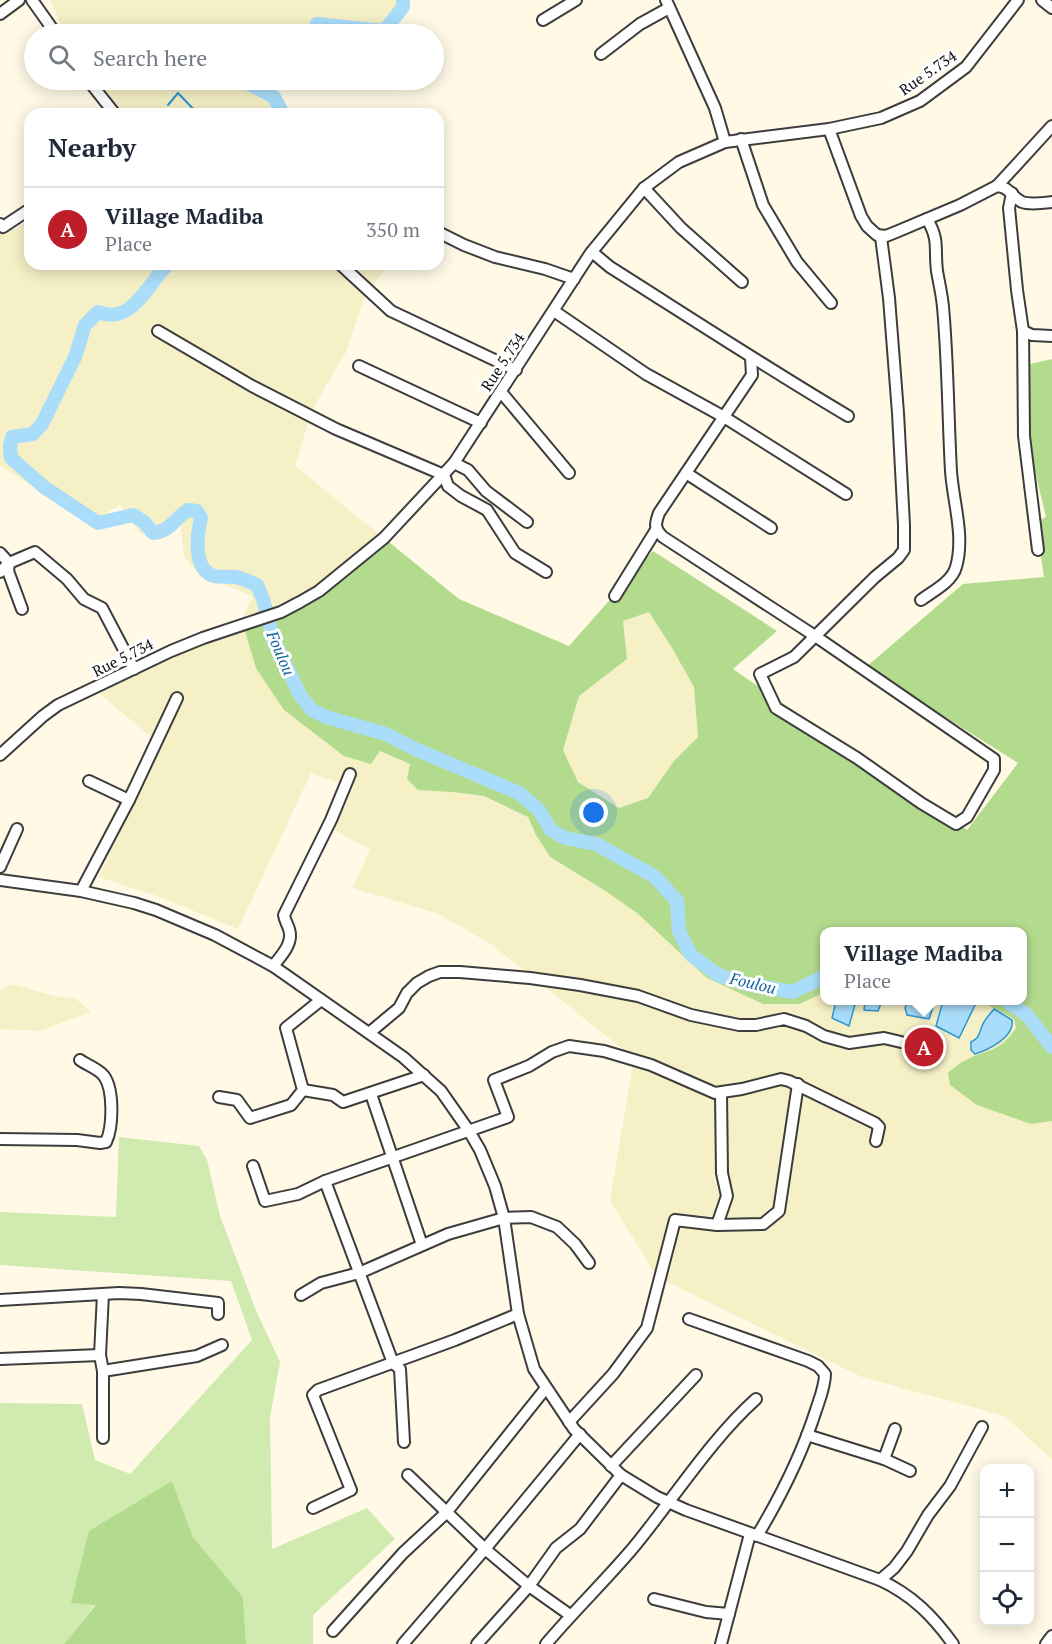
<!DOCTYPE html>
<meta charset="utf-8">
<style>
:root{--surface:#fff;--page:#f6f6f7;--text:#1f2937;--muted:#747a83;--line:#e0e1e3;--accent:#be1d2a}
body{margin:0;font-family:"PT Serif",serif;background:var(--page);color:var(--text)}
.controls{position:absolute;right:18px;bottom:18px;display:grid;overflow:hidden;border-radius:12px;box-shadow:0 3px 15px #0003}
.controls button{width:54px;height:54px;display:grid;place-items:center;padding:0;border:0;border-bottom:2px solid var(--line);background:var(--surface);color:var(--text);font:30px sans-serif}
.you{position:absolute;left:594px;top:813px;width:21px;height:21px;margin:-15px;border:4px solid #fff;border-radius:50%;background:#1a73e8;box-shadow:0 0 0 9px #1a73e833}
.badge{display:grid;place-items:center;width:39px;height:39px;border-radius:50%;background:var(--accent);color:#fff;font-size:20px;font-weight:700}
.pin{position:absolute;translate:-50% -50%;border:3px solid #fff;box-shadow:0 2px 6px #0006}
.popup{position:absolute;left:820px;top:927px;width:207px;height:78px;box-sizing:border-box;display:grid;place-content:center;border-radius:12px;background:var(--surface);filter:drop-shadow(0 2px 4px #0005);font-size:20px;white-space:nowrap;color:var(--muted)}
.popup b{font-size:22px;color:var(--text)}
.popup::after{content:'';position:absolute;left:50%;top:100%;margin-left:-12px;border:12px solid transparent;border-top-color:var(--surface)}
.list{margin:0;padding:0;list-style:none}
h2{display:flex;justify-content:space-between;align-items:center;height:78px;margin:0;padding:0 24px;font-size:26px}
h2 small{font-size:20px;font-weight:400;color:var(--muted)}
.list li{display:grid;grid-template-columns:39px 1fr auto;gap:18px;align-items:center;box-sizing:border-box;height:84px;padding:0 24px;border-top:2px solid var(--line)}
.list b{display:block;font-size:22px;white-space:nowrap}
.list p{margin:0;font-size:20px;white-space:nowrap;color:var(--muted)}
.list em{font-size:20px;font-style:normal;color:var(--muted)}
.icon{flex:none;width:33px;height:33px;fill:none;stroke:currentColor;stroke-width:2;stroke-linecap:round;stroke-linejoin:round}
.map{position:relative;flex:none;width:1052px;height:1644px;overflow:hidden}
.search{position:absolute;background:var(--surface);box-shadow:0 3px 15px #0003;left:24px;top:24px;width:420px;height:66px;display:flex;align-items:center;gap:15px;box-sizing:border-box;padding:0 21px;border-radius:33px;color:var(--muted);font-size:22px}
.panel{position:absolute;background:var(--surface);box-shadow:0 3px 15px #0003;left:24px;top:108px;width:420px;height:162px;border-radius:18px}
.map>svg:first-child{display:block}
.farmland{fill:#f5f0c6;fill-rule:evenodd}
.green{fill:#d0eaaf}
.forest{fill:#b3db8e;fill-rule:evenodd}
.water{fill:#a9ddf9;stroke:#2d96d3;stroke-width:1.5}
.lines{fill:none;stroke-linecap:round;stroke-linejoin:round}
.stream{stroke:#2d96d3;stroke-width:2}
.river{stroke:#a9ddf9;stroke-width:14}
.minor-casing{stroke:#3d3d3d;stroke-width:14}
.minor{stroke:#fff;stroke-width:10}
.labels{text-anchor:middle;stroke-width:6;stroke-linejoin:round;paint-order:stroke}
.street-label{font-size:15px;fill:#0a0a0a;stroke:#fff}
.water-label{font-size:16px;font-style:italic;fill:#10659f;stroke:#fff}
</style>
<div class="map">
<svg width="1052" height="1644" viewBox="0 0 1052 1644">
<rect width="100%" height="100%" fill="#fff9e6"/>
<g class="farmland">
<path d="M50,0H403V7L384,31L317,24L313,34H65Z"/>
<path d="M89,80H247V83L274,97L288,114H109Z"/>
<path d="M30,218V264H390L366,293L346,352L312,410L295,466L384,538L371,764L379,751L410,764L452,792L484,796L528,817L536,835L550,858L607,892L637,913L707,978L763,1004H800L825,992V1000L836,1001L832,1018L849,1026L856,1001H865L864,1010L878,1011L882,1001L901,1002L908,1001L904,1012L929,1019L935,1001H943L936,1026L976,1003L970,1001H980L1014,1019L1016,1028L1003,1045L993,1051L964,1061L950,1085L963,1094L1031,1124L1052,1121V1460L1005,1416L862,1377L657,1277L610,1200L634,1058L492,945L439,914L353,888L370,849L334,830L353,788L311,773L238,929L157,896L99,877L157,742L94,689L242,624L244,614L253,597L196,571L184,556L180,521H170L141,534L120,505L90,522L0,466V223L15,230ZM982,1024L992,1049L971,1050V1043L975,1041L980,1034Z"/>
<path d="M649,612L672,648L694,687L698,738L674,761L648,798L619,808L578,782L563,750L579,696L627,659L623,621Z"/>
<path d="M11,984L55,996L76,999L91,1012L39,1031L0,1029V991Z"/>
</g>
<path class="green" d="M119,1137L199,1146L207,1160L220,1216L257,1313L280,1362L270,1417L272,1549L367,1508L395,1539L313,1615V1644H246L243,1597L193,1537L172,1481L72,1603L96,1604L64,1644H0V1403L82,1404L95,1460L130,1474L252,1340L231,1281L0,1265V1212L116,1217Z"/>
<g class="forest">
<path d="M1052,359V1121L1031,1124L977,1105L950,1085L948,1073C953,1069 958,1064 964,1061C989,1047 996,1056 1016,1028L1014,1019L980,1001L1023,1000V932H825V992L800,1004H763L707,978L637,913L607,892L550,857L536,835L528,817L484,796L452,792L418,790L407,779L410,764L380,751L371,764L344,756L284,710L256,668L243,624L300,602L384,538L459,599L569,646L653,551L777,631L733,669L967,830L1018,763L866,667L963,584L1044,577L1036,522L1046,517L1024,425L1025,365ZM649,612L672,648L694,687L698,737L674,761L648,798L619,808L578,782L563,750L579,696L627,659L623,621Z"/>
<path d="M172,1481L193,1537L243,1597L246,1644H64L96,1605L71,1603L89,1531Z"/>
</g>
<g class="water">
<path d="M836,1001H856L849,1026L832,1018Z"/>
<path d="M865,1001V1000L882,1001L878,1011L864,1010Z"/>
<path d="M908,1001H935L929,1019L907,1015L905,1008Z"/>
<path d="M943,1001H970L976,1003L959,1038L936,1026Z"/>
<path d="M994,1009L1012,1020C1015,1037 988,1050 975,1054L971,1050V1042C981,1038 979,1030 984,1022C987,1017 991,1013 994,1009Z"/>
</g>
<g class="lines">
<path class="stream" d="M168,105L178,93L198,114"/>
<g class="river">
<path d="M313,34L317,24L384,31L403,7V0"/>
<path d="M247,80V83L274,97L283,114"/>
<path d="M168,264C148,283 132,326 98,312L85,325L75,357L42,424L33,434L12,437L10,446L11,458L44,487L98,523L133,515L144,522L153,533C170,532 175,518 188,510L197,511L201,518C197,535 193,566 211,575C219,578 227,576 235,577C242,578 250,582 257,585L263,599L273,638L300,695L312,710L326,717L386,734L415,749L519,793L539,810L551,830L565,838L596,844L654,876L677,901L679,931L691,955L718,975L747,984L793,992L825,976"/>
<path d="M1005,1000L1027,1015L1052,1047"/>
</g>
<defs>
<g id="minor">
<path d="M32,0L56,34"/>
<path d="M666,0L715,108L725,142"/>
<path d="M1042,0L1052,8"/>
<path d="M0,14L19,0"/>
<path d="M543,20L576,0"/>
<path d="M601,54L640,24L669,8"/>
<path d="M88,80L115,114"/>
<path d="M829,129L861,216L867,226L877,235L886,236L896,232L960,205L997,186C1010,187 1011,197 1022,202C1030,205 1043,203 1052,202"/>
<path d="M741,139L763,205L797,262L831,303"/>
<path d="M997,186L1052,126"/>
<path d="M644,188L681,228L742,282"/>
<path d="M1012,193L1009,208L1017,290L1023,331L1024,436L1038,550"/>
<path d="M0,224L3,227L30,209"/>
<path d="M438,232L464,245L495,257L545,269L574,279"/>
<path d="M592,252L610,267C689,317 767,368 848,416"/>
<path d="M340,264L391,311L516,370"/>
<path d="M554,311L646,374L724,417L846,494"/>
<path d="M158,331L252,386L336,429L444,475L448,486L461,496L487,510L515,553L546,572"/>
<path d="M1023,331L1032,335L1052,336"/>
<path d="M751,358L752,375L659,513C655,524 654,528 663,537L815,636L994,759V770L967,817L956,824L921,803L857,758L776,708L760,674L794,657L875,577L898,558L904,550V525L898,413L889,298L881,237"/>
<path d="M359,366L481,423"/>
<path d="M501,392L569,473"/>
<path d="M454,463L468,470L486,491L527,522"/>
<path d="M686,473L771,528"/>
<path d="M0,553L9,563L8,571L22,609"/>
<path d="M0,572L9,563L35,552L67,579L84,599L102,608L134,669"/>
<path d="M615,596L656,530"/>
<path d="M921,600C933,591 952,582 956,567C965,536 953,502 951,471C948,417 948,362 943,307C942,295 939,283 937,271C934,248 940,241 927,219"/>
<path d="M0,755L43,716L58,705L171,651L203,638L281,612L300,602L319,591L384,538L454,463L590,254L644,188L679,162L725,142L829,129L881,118L920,101L966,67L1018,0"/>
<path d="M129,800L177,698"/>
<path d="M0,867L17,829"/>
<path d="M0,880L81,891L134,903L156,910L215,935L273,966L403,1057L441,1091L469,1131L480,1150L495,1186L504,1218L518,1314L534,1369L574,1429L621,1475L657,1497L686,1510L880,1580C912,1595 933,1616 953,1644"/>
<path d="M81,891L129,800L89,781"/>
<path d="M273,966C281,956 294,943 289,929C287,923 285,921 284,915L331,820L350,774"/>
<path d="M369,1033L399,1008L407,993L417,983L429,976L440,972H460L530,978L580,985L638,996L691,1015L739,1025H756L784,1019L806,1026L824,1036L849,1043L884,1038L901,1042"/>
<path d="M303,1090L333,1095L343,1102L424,1075"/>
<path d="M371,1094L422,1245"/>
<path d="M219,1097L237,1100L250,1118L291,1105L303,1090L286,1028L321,1000"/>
<path d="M0,1139L77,1140L100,1143L106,1142C113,1127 114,1090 104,1076C99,1069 87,1065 80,1060"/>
<path d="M253,1166L265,1201L298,1194L325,1181L508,1117L494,1080L529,1066L552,1052L569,1046L604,1051L651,1065L715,1093L742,1089L781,1079L789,1081L875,1123L879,1127L876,1141"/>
<path d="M325,1181L393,1363L400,1369L404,1442"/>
<path d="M717,1225L727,1196L722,1173L721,1093"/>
<path d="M103,1294L100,1355L103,1371V1438"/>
<path d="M301,1295L321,1283L359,1273L448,1234L504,1218L531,1217L557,1227L575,1244L589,1263"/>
<path d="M0,1300L119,1293L141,1294L218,1303V1314"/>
<path d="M689,1319L808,1361L818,1366L825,1374C825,1386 820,1398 816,1410C802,1454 781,1496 757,1536"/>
<path d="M0,1359L100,1355"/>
<path d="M103,1371L197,1356L222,1345"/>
<path d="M569,1422L613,1374L647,1328L675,1220L717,1225L763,1224L779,1211L798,1084"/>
<path d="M895,1429L884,1459L910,1471"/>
<path d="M807,1435L884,1459"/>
<path d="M611,1466L696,1375"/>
<path d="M408,1475L485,1549L580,1434"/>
<path d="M313,1508L351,1490L313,1395L318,1390L455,1340L518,1314"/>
<path d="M880,1580L894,1568L907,1551L928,1515L950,1486L982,1427"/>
<path d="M654,1599L706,1612L729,1614"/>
<path d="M333,1631L403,1553L446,1513L546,1388"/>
<path d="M403,1644L485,1549L529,1586L556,1548L580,1529L621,1475"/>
<path d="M477,1644L529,1586L570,1615"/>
<path d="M546,1644C574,1611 605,1581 633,1548C672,1501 711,1439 756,1399"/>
<path d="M721,1644L750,1534"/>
<path d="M1046,1644L1052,1636"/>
</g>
</defs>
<use href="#minor" class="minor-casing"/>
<use href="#minor" class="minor"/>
</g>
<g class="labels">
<g class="street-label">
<text transform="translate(928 73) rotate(-35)" y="5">Rue 5.734</text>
<text transform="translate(503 362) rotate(-57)" y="5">Rue 5.734</text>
<text transform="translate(123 658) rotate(-27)" y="5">Rue 5.734</text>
</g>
<g class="water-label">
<text transform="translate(281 653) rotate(67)" y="6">Foulou</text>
<text transform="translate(753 983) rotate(13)" y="6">Foulou</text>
</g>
</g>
</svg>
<div class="controls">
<button>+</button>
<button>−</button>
<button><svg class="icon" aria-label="locate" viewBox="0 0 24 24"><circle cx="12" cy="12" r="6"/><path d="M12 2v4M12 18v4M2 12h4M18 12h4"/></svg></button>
</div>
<div class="you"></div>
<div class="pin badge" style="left:924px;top:1047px">A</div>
<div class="popup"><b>Village Madiba</b>Place</div>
<div class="search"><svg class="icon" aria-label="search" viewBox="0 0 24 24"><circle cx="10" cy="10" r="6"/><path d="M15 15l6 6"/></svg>Search here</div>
<section class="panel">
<h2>Nearby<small></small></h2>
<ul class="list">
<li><span class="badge">A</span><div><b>Village Madiba</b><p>Place</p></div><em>350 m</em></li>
</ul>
</section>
</div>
